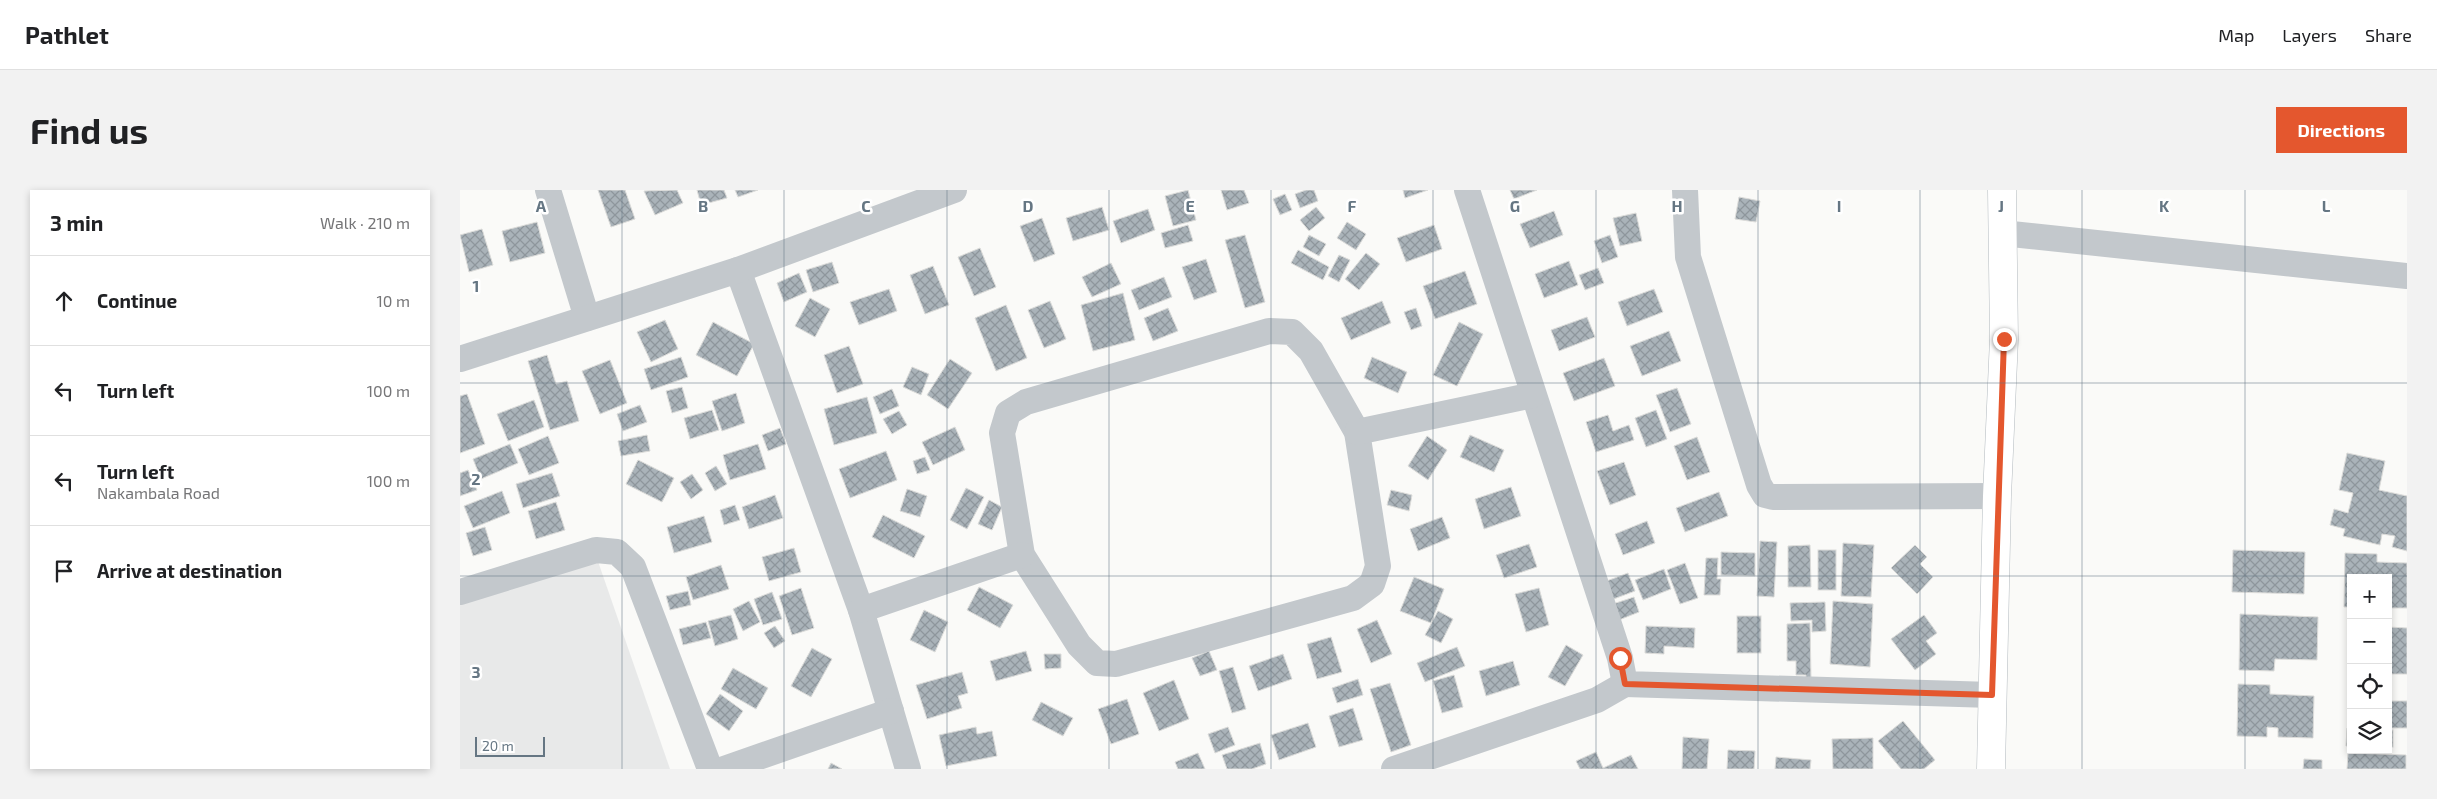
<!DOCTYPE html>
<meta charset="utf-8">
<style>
:root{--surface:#fff;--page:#f2f2f2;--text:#202124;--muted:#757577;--line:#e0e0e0;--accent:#e4572e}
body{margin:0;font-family:"Exo 2",sans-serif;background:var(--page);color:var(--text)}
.controls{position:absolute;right:15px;bottom:15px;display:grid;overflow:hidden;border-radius:0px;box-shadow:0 2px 8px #0003}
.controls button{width:45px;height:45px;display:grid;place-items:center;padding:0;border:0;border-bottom:1px solid var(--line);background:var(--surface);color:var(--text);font:25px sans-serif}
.scale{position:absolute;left:15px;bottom:12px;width:70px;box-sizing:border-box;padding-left:5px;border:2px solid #657683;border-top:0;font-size:14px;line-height:18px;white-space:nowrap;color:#657683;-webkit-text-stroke:4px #fff;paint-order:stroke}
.stop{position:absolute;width:15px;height:15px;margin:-11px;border:4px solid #e4572e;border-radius:50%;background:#fff}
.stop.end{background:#e4572e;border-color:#fff;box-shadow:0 1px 5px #0008}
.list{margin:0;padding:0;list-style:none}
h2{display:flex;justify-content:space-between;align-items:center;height:65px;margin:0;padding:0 20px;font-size:21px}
h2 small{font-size:16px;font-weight:400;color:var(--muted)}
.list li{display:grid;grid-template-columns:32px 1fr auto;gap:15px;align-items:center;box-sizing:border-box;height:90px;padding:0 20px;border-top:1px solid var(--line)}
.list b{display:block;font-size:19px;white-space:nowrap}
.list p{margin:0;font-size:16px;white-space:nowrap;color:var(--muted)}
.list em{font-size:16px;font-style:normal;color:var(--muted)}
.icon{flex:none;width:28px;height:28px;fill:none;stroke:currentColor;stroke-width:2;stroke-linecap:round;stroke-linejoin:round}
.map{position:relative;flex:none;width:1947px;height:579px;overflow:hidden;border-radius:0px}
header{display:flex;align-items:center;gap:30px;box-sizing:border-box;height:70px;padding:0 25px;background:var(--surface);border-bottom:1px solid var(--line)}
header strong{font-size:24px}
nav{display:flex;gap:28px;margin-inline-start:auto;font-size:18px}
.intro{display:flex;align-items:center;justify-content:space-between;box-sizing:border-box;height:120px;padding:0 30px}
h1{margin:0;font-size:35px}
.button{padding:12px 22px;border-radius:0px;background:var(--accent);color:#fff;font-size:18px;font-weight:700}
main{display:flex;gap:30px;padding:0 30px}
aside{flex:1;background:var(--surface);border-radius:0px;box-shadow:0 2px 8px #0003}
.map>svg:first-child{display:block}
.built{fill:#e8e9e9}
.building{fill:url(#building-cross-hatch);stroke:#dcdcda}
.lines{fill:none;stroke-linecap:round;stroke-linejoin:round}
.secondary-casing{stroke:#b3babf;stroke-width:29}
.street{stroke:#c3c8cc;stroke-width:26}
.secondary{stroke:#fff;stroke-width:28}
.route{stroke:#e4572e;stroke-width:6}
.grid{fill:none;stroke:#657683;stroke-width:1;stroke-opacity:0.55}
.grid-label{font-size:16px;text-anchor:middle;font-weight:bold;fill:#657683;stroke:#fff;stroke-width:5;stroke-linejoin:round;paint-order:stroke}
</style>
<header>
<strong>Pathlet</strong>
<nav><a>Map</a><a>Layers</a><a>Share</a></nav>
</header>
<div class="intro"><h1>Find us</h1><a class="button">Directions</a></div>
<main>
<aside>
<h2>3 min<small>Walk · 210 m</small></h2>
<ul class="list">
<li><svg class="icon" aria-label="ahead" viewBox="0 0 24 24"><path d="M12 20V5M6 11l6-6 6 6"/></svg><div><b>Continue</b></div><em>10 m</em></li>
<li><svg class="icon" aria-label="left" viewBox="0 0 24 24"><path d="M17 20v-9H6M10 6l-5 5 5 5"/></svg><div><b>Turn left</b></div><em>100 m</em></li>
<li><svg class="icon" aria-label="left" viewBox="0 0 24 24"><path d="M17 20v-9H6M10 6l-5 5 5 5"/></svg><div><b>Turn left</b><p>Nakambala Road</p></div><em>100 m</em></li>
<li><svg class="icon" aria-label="arrive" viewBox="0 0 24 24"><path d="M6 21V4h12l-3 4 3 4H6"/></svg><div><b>Arrive at destination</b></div></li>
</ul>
</aside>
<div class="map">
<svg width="1947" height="579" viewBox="0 0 1947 579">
<defs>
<pattern id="building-cross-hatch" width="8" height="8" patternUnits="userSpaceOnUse" patternTransform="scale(1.25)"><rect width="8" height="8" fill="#aab3b9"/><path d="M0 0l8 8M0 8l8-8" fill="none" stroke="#8e969c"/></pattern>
</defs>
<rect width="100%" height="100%" fill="#fafaf8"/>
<path class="built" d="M133,357L210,579H0V402Z"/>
<g class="building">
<path d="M138,0H165L175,29L151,37Z"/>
<path d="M217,0L223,13L195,25L184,1Z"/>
<path d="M237,0H264L267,8L241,15Z"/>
<path d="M275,0H298L278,7Z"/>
<path d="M728,0L736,30L713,36L705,6Z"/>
<path d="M761,0H784L789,13L767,20Z"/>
<path d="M846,0H854L858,11L840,18L835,4Z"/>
<path d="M943,0H968L945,8Z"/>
<path d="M1050,0H1077L1054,9Z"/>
<path d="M825,4L832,20L820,25L813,9Z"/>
<path d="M1279,7L1300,11L1296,32L1275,29Z"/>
<path d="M642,17L649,40L613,51L606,28Z"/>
<path d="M856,17L865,28L849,41L840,30Z"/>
<path d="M688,19L695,40L661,53L653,31Z"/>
<path d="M1094,21L1103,45L1070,58L1060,34Z"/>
<path d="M1176,23L1182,51L1160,56L1153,28Z"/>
<path d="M582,28L595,64L574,72L560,36Z"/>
<path d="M77,32L85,63L50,72L42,41Z"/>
<path d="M887,32L906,44L896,60L877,48Z"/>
<path d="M728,35L733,51L705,58L701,43Z"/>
<path d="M974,35L982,59L946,72L937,48Z"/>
<path d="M22,39L33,75L9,82L0,45Z"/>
<path d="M785,45L805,112L785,118L765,50Z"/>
<path d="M849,45L866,54L859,66L843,57Z"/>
<path d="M1150,45L1158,67L1142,73L1134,51Z"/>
<path d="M520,58L536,97L514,106L498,67Z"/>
<path d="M838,60L869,77L863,90L831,73Z"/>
<path d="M906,63L920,74L899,100L885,89Z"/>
<path d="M879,65L890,70L879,92L868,86Z"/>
<path d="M746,69L757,102L734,110L722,77Z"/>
<path d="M1109,71L1118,95L1084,108L1075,84Z"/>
<path d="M372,72L379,93L353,102L346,80Z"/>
<path d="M651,73L661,94L632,107L622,87Z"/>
<path d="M473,76L489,115L465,124L450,85Z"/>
<path d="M1138,78L1144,93L1125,100L1119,85Z"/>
<path d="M1005,81L1017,114L975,129L963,96Z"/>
<path d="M339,83L347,102L324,112L317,93Z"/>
<path d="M704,87L712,107L679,120L671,100Z"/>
<path d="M429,99L437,121L399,135L390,112Z"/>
<path d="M1194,99L1203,122L1167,136L1158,112Z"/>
<path d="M663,103L675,150L633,161L621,115Z"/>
<path d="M350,108L370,119L355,147L335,136Z"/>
<path d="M590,111L606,149L584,158L568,120Z"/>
<path d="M922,111L931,133L891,150L881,128Z"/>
<path d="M546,115L567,168L536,181L515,128Z"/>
<path d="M708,118L718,141L693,151L684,128Z"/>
<path d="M956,118L962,136L951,140L944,122Z"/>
<path d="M1127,127L1135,147L1099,161L1091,140Z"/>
<path d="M205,130L218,159L191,172L177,142Z"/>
<path d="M253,132L294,154L277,186L236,165Z"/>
<path d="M999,132L1023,144L997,196L973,185Z"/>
<path d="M1209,141L1221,171L1182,186L1170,156Z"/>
<path d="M389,156L403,194L377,203L364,165Z"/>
<path d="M87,165L96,194L107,191L119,231L90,240L68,171Z"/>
<path d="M221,167L228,187L191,200L184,179Z"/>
<path d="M912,167L947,182L938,203L904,188Z"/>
<path d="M1144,168L1155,196L1114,211L1103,183Z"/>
<path d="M490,169L512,183L488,219L467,205Z"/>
<path d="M150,170L167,213L140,224L122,181Z"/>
<path d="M452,177L469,184L461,205L443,197Z"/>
<path d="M222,197L228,218L212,223L206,201Z"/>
<path d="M1217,198L1231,234L1210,242L1196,205Z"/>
<path d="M432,199L439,216L420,224L413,207Z"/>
<path d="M276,203L285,233L262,241L252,211Z"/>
<path d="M7,204L25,254L0,263V206Z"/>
<path d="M407,207L417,243L374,255L364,219Z"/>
<path d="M74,210L84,237L48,251L37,224Z"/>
<path d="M180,215L187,232L163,241L157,224Z"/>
<path d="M252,220L259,240L230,249L224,228Z"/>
<path d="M1196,220L1207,249L1186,257L1175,228Z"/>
<path d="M439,221L447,235L432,244L423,229Z"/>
<path d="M1148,225L1153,241L1169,235L1174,250L1136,262L1126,232Z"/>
<path d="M495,237L505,260L473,275L462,252Z"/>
<path d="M320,238L326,254L308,261L302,245Z"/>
<path d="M187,245L190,261L161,266L158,251Z"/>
<path d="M1010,245L1044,260L1034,282L1000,267Z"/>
<path d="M88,246L99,273L69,285L58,259Z"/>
<path d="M967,246L987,260L968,290L948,276Z"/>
<path d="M1237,247L1250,282L1227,290L1214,256Z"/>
<path d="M50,254L58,273L21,289L13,269Z"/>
<path d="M298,254L306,279L270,290L263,265Z"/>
<path d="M426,261L437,290L390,308L379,279Z"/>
<path d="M1887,263L1925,271L1919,300L1947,306V361L1932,357L1935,346L1922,344L1920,355L1883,346L1885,339L1870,335L1874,319L1888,323L1893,303L1879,300Z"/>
<path d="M465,267L470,280L457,284L453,271Z"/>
<path d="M178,270L214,288L202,312L166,294Z"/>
<path d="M1164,272L1176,305L1150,315L1137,281Z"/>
<path d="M256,276L267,294L255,301L245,283Z"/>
<path d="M8,280L17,300L0,306V283Z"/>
<path d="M92,283L100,306L63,318L56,294Z"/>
<path d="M232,284L243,300L231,309L220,292Z"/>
<path d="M1051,297L1061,326L1024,339L1015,309Z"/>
<path d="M506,298L524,307L507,339L490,330Z"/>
<path d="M447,299L467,306L460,327L440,321Z"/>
<path d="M931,300L952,305L949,321L927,315Z"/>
<path d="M42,301L50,323L13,338L4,316Z"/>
<path d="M1259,302L1268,326L1225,342L1216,318Z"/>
<path d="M315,305L323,328L289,339L282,317Z"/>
<path d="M529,310L542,317L532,340L518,334Z"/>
<path d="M96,312L105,340L76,349L68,321Z"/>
<path d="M275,315L280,330L264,335L260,320Z"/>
<path d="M423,325L465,346L454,368L412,347Z"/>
<path d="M244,326L252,352L214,363L207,337Z"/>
<path d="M982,327L990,348L958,361L950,339Z"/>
<path d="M1187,331L1195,353L1163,365L1155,344Z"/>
<path d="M25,337L32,360L13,366L6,343Z"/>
<path d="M1300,351L1317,352L1314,407L1297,406Z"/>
<path d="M1383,353L1414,355L1411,407L1381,406Z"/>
<path d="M1069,354L1077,377L1044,388L1036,365Z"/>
<path d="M1350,355L1351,397H1328V356Z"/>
<path d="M1455,355L1467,367L1460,374L1473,387L1457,404L1431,378Z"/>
<path d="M334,358L341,382L309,391L302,367Z"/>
<rect x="1358" y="360" width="18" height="40"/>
<path d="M1773,360L1845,362L1844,404L1772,402Z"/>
<path d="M1261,362L1295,363V386L1261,385Z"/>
<path d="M1885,363L1917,364V372L1947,373V418H1928V388H1891V417H1884Z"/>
<path d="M1246,368H1258L1257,389H1261L1260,405H1244Z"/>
<path d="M1225,373L1238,408L1220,414L1207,380Z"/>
<path d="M261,375L269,399L233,410L226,387Z"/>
<path d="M1204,379L1211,399L1183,410L1175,390Z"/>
<path d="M1168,383L1175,401L1151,410L1144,392Z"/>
<path d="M954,387L984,399L971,433L940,421Z"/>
<path d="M519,397L553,415L540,438L507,420Z"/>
<path d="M341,398L354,438L332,445L319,406Z"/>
<path d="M1079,398L1089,435L1066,442L1055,404Z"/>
<path d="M228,401L231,415L210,420L206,406Z"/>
<path d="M312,402L322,429L303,435L294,409Z"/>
<path d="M1174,407L1179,422L1159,430L1153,414Z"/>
<path d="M289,411L300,432L283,441L273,419Z"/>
<path d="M1373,411L1413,414L1410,477L1370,474Z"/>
<path d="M1365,412L1366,441L1352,442V430L1331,431L1330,413Z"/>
<path d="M464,420L488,432L475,462L450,450Z"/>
<path d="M978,421L993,429L981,453L965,445Z"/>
<path d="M1780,424L1858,427L1857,470L1815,469L1814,481L1779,480Z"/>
<path d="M271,425L278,449L255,456L248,431Z"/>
<path d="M1464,425L1477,443L1466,451L1476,464L1455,480L1431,449Z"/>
<rect x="1277" y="426" width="24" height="37"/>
<path d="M917,430L932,464L911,473L897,439Z"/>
<path d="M246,432L251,448L223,455L219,439Z"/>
<path d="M1350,433L1351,489H1346V485H1336V471H1327V434Z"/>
<path d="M315,436L325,451L314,458L304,443Z"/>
<path d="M1186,436L1235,438L1234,458L1204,456V464L1185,463Z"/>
<path d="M1928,437L1947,438V484H1928Z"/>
<path d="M871,447L882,482L857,489L847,454Z"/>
<path d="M1106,455L1123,465L1105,496L1088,487Z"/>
<path d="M997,457L1005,476L965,492L957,473Z"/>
<path d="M352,458L372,469L351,507L331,496Z"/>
<path d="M566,461L572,481L536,491L530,471Z"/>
<path d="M749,461L757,480L740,486L732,468Z"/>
<path d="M584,464H601V478L585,479Z"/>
<path d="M823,464L832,489L798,501L789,476Z"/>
<path d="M1053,471L1060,495L1026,506L1019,481Z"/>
<path d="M773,477L786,519L772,523L759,481Z"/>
<path d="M273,478L308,498L296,519L261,499Z"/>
<path d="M502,482L508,503L498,506L502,518L467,529L456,495Z"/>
<path d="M994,485L1003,517L982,523L973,491Z"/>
<path d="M898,489L903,505L877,513L872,498Z"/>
<path d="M714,490L729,529L699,541L683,503Z"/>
<path d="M930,493L951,555L931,562L910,499Z"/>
<path d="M1778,494L1810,495V504L1854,506L1853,548L1818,547V538L1807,537V547L1777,546Z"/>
<path d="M1889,497H1891V536H1888Z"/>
<path d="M260,504L283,521L269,541L246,524Z"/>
<path d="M667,509L679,544L651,554L638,519Z"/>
<rect x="1928" y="511" width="19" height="27"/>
<path d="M581,512L613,528L603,546L572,530Z"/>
<path d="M893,518L903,550L879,557L869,526Z"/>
<path d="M1443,531L1475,570L1464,579H1441L1418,551Z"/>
<path d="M848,533L856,557L819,570L811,545Z"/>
<path d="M516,537L517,544L532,541L537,566L486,576L479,545Z"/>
<path d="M768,537L775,555L755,563L748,544Z"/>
<path d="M1887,538L1891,539V556H1886Z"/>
<rect x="1928" y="540" width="5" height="17"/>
<path d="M1223,547L1249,549L1247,579H1222Z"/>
<path d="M1413,548V579H1373L1372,549Z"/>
<path d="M800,553L806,574L792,579H767L762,565Z"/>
<path d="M1268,560L1295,561L1294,579H1267Z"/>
<path d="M1136,562L1143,578L1171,565L1178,579H1120L1116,571Z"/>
<path d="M738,563L745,579H718L715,572Z"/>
<path d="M1888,563L1946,565V579H1887Z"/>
<path d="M1316,567L1351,570L1350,579H1315Z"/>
<path d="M1844,569L1862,570V579H1843Z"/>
<path d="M371,573L382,579H368Z"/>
</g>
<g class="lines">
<defs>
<path id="secondary" d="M1531,579L1537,306L1544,149L1542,0"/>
</defs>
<use href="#secondary" class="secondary-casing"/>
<g class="street">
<path d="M88,0L127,128"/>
<path d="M1007,0L1160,468L1165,494L1532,505"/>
<path d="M1225,0L1228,67L1299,295L1305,305L1313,307L1537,306"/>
<path d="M1542,43L1947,86"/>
<path d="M278,80L401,420L448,579"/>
<path d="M809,141L832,142L851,161L897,242L918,376L912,394L893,408L656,474L637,473L619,455L562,365L542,243L548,223L566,212Z"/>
<path d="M0,169L278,80L494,0"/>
<path d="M897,242L1073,205"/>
<path d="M0,402L136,360L157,362L173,377L250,579"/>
<path d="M401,420L562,365"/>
<path d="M264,579L431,521"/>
<path d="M934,579L1137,510L1165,494"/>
</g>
<use href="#secondary" class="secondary"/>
</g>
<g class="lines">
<path class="route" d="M1160,468L1165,494L1532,505L1544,149"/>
</g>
<path class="grid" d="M162,0V579M324,0V579M487,0V579M649,0V579M811,0V579M973,0V579M1136,0V579M1298,0V579M1460,0V579M1622,0V579M1785,0V579M0,193H1947M0,386H1947"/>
<g class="grid-label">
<text x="81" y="22">A</text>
<text x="243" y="22">B</text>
<text x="406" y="22">C</text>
<text x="568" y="22">D</text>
<text x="730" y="22">E</text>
<text x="892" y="22">F</text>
<text x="1055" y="22">G</text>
<text x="1217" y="22">H</text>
<text x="1379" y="22">I</text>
<text x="1541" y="22">J</text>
<text x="1704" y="22">K</text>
<text x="1866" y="22">L</text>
<text x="16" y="102">1</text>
<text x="16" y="295">2</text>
<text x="16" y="488">3</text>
</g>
</svg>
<div class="controls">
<button>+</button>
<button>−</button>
<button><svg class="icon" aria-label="locate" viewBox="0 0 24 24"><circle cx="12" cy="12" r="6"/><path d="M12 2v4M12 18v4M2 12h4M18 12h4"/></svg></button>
<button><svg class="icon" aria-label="layers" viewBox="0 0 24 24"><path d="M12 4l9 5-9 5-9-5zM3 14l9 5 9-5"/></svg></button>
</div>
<div class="scale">20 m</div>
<div class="stop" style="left:1160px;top:468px"></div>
<div class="stop end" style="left:1544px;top:149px"></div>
</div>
</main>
